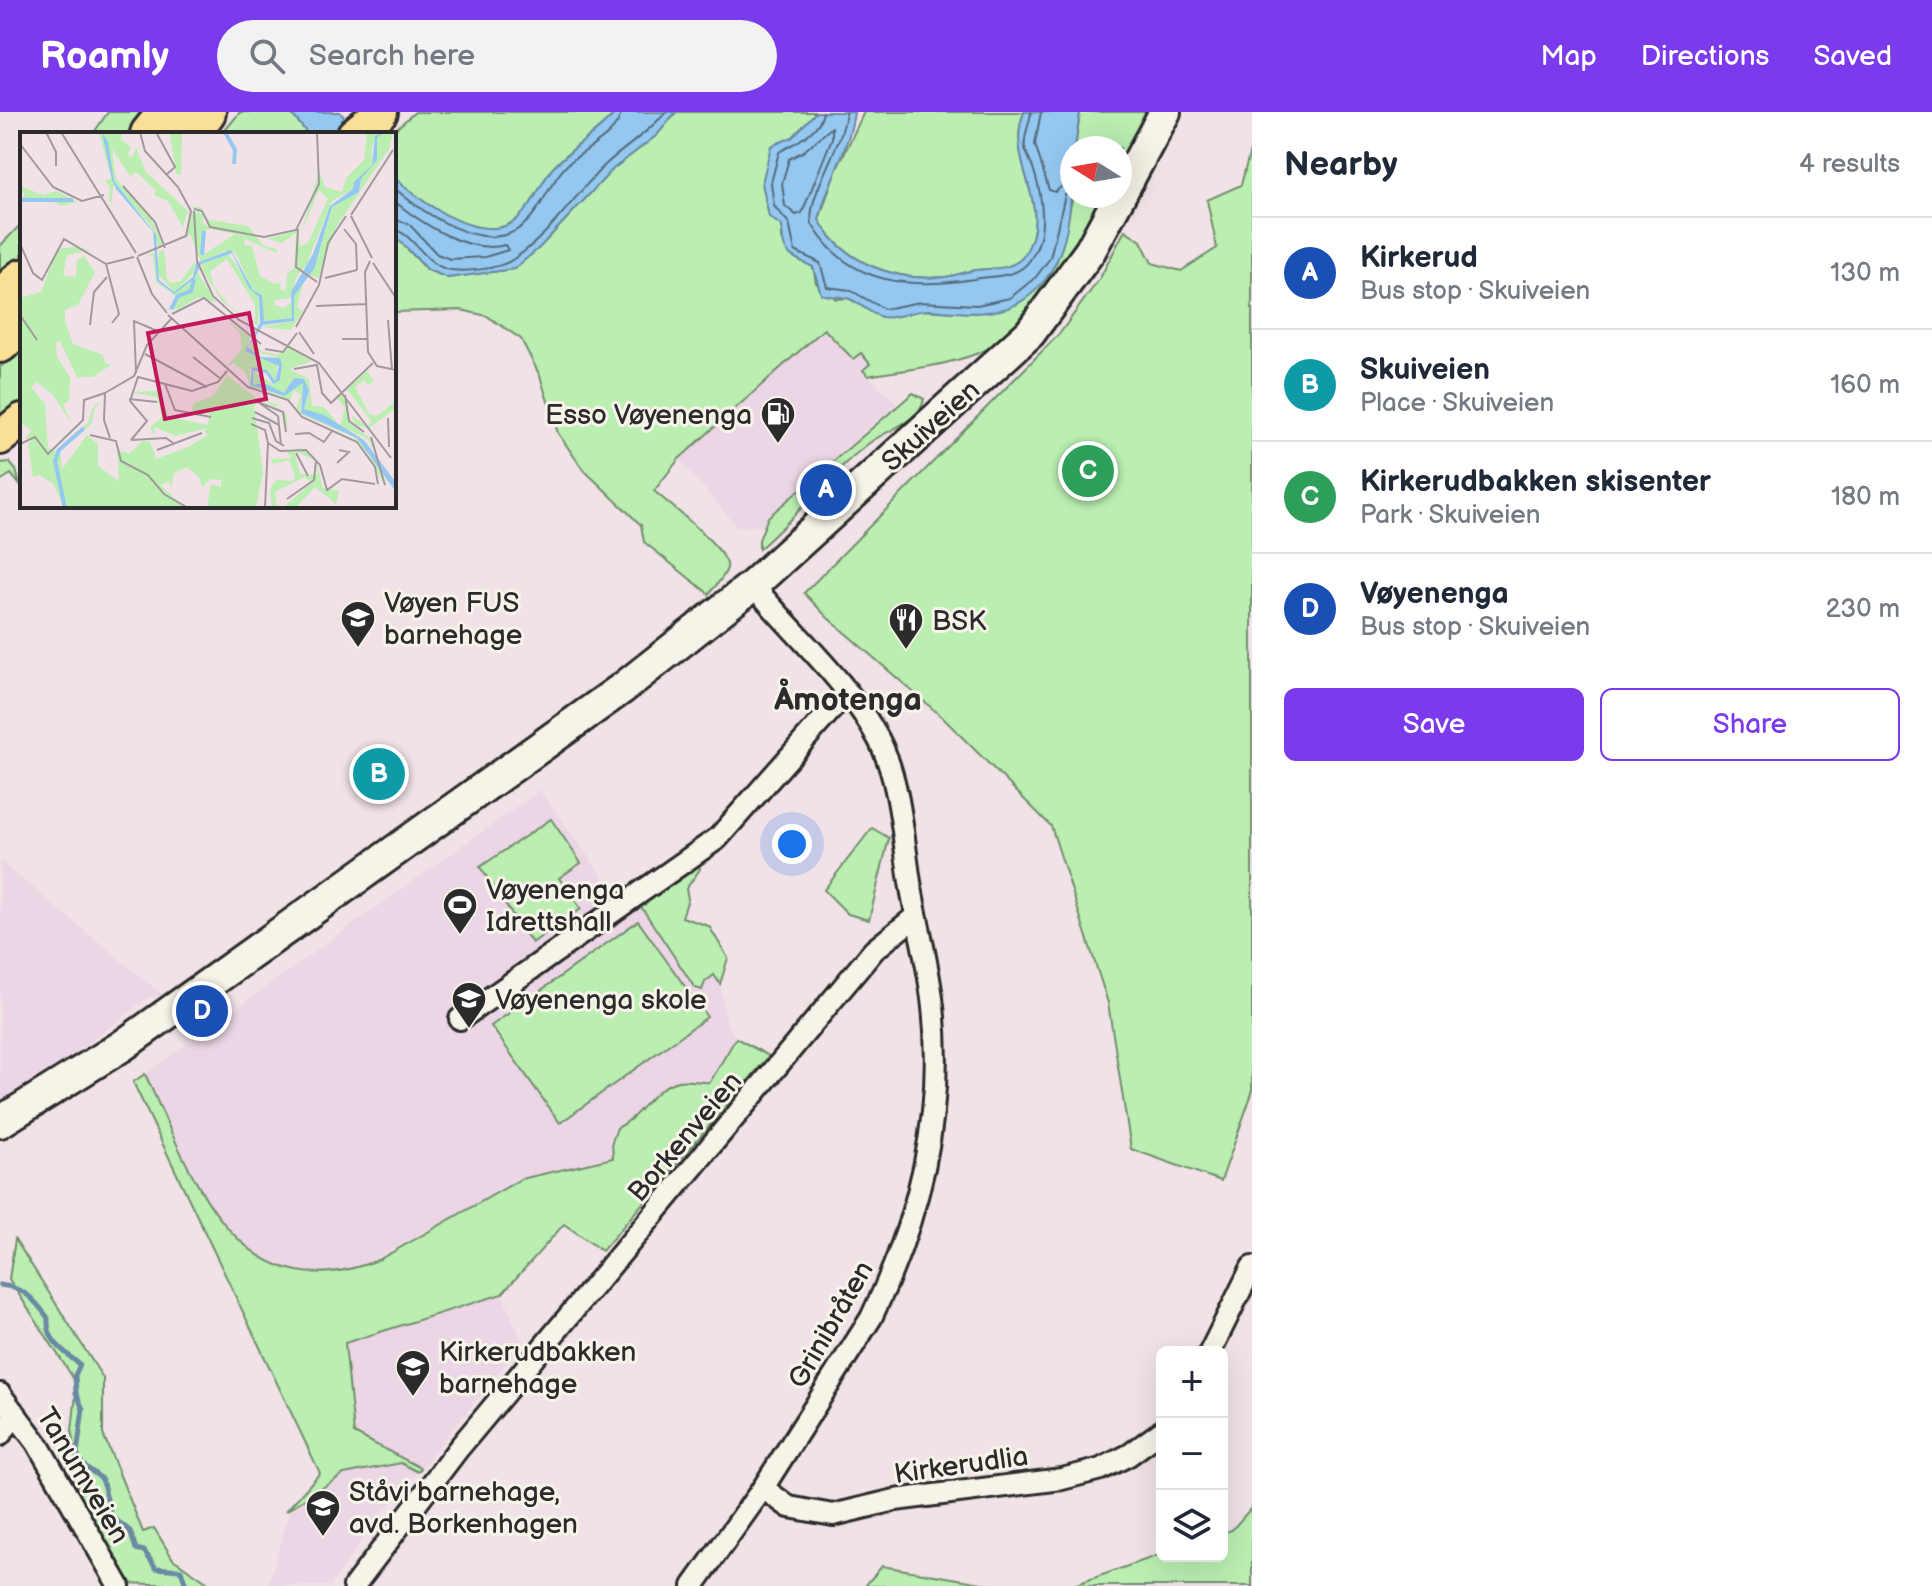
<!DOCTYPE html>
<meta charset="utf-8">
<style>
:root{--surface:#fff;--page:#f2f2f3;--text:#1f2937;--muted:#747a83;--line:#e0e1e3;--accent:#7c3aed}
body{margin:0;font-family:"Balsamiq Sans",sans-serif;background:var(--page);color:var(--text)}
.controls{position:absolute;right:24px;bottom:24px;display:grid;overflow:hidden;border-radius:12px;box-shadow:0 8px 32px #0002}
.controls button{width:72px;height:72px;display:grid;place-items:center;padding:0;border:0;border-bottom:2px solid var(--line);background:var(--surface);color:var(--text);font:40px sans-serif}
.compass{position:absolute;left:1060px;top:24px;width:72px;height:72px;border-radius:50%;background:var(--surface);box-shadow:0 8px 32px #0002;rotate:281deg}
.you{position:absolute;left:792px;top:732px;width:28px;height:28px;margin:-20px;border:6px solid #fff;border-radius:50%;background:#1a73e8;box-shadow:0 0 0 12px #1a73e833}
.badge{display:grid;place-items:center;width:52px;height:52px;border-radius:50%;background:var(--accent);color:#fff;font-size:26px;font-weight:700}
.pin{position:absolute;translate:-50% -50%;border:4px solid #fff;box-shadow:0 2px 8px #0006}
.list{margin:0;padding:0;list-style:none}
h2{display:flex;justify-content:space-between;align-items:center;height:104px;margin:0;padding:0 32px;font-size:34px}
h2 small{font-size:26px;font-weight:400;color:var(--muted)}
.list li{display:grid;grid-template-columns:52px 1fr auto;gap:24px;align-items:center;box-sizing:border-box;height:112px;padding:0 32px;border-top:2px solid var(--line)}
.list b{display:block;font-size:30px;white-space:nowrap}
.list p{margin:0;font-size:26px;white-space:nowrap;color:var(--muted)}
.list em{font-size:26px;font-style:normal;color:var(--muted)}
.actions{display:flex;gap:16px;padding:24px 32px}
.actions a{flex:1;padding:18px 0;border:2px solid var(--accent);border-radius:12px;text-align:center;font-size:28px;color:var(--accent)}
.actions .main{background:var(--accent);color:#fff}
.icon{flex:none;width:44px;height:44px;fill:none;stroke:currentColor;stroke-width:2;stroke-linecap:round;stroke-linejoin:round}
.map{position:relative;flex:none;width:1252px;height:1474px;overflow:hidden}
header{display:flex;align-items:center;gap:48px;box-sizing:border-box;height:112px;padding:0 40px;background:var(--accent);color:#fff}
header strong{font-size:38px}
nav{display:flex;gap:44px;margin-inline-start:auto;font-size:28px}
.search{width:560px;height:72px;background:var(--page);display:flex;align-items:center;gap:20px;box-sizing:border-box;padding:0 28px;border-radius:44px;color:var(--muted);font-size:30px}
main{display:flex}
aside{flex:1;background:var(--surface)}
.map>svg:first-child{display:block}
.built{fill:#ecd6e5}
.green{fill:#baefb1;stroke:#728d6e;stroke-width:2}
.water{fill:#94c8f1;stroke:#6a89a2;stroke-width:2}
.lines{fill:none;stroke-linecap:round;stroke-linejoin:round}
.shore{stroke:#556a7a;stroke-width:2}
.stream{stroke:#6a89a2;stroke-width:5}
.minor-casing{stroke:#2b2b2b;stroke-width:26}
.secondary-casing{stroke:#2b2b2b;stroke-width:36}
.primary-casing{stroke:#2b2b2b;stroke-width:38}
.motorway-casing{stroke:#2b2b2b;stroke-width:44}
.minor{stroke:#f7f3e8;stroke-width:20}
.secondary{stroke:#f7f3e8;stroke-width:30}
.primary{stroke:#fadf96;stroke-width:32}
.motorway{stroke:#fadf96;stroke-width:38}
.labels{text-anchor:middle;stroke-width:6;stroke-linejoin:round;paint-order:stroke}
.poi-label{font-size:28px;fill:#2b2b2b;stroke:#f7f3e8;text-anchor:start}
.street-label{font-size:28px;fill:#2b2b2b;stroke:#f7f3e8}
.quarter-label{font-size:32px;font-weight:bold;fill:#2b2b2b;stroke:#f7f3e8}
.inset-river{fill:none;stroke:#94c8f1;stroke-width:4}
.inset-road{fill:none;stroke:#a1999b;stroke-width:2}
.view{fill:#c2185b;fill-opacity:0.15;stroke:#c2185b;stroke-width:4}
.inset-edge{fill:none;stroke:#2b2b2b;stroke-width:4}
</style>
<header>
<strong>Roamly</strong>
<div class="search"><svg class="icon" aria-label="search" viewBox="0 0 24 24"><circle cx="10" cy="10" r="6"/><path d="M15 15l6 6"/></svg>Search here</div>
<nav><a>Map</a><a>Directions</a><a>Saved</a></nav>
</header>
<main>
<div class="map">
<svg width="1252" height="1474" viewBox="0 0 1252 1474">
<rect width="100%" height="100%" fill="#f0e2e6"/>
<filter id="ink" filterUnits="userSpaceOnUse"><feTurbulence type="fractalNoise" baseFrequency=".0125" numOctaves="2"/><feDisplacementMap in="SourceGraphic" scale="16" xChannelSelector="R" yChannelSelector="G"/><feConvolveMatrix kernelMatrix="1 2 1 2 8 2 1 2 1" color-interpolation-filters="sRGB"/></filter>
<g filter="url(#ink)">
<g class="built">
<path d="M825,217L853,246L860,241L870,252L863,259L897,291L768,405L763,414L737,415L679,347Z"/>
<path d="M540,678L628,800L640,793L695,876L714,862L720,872L726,910L736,926L718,963L710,970L691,972L651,986L633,1009L617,1016L614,1046L521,1067L356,1157L317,1161L290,1157L252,1140L236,1128L208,1094L145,962Z"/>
<path d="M0,749L163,883L149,885L73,943L0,991Z"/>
<path d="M502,1182L523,1231L421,1356L354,1321L345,1231Z"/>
<path d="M401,1351L418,1360L376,1408L330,1474H268L290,1399L344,1362Z"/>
</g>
<g class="green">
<path d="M108,0H142L127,22H93Z"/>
<path d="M240,0H290L308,22H222Z"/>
<path d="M415,0H616C597,22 571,35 552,57C539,73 534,93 517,107C484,136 418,89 394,65V22H390Z"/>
<path d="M676,0H816L793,25L771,34C769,63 753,94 782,114V127L801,149L813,155L816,171L836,187L848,186L881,205L919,198L977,201L1046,166L1057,149L1073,84H1108C1083,128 1035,215 988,237C951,254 908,257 868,264L863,258L870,252L861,241L853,247L824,217L679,347L654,379C667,390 732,441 727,456C725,465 714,475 709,482L644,430L641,413L582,356L558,321L540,264L521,227L487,204L461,198L394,200V123L427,158L448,166L513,157L539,136L613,57L657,23Z"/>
<path d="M864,0H1024C1004,51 1055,92 1025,142C1014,159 992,156 975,158C965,160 955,164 945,165C896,170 844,151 819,108L834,63Z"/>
<path d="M1080,0H1153L1120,61V36H1075Z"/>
<path d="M1252,31V981L1221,1069L1131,1037L1108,891L1051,714L942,605L828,506L804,481L1060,221L1100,166L1125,118L1141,129L1152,151L1181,159L1217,136L1207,88L1241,73Z"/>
<path d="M22,111V146L0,168V134Z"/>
<path d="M22,239V290L0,307V255Z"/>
<path d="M913,281L924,287C921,308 888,318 872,329C830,360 799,403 759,437V428L768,405Z"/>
<path d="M9,350L16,358L20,373L11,362L0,369V351Z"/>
<path d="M551,707L581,751L559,766L581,797L532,831L480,755Z"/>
<path d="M872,716L889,726L869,808L848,802L824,778Z"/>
<path d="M698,750L700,757L686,777L688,787L682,805L709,814L728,846L720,872L714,863L705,870L702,878L695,876L640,793Z"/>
<path d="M638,809L707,905L560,1011L491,914Z"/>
<path d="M736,926L769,944L602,1139L564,1112L502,1182L345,1231L354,1321L421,1356L418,1360L401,1351L344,1362L286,1399L320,1361L133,970L145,962C192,1063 237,1206 380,1147L521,1067L613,1046L612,1030L617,1016C640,1006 652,975 678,969C686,967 701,971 710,970Z"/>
<path d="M15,1127L103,1266V1322L143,1420L154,1416L173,1447L211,1473L219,1474L120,1471L79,1380L72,1319L77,1272L9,1167Z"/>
<path d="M1252,1395V1474H1071L1162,1442L1222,1444V1421L1232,1418Z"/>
<path d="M882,1454L999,1474H865Z"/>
</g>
<g class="water">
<path d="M290,0H340L356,22H308Z"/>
<path d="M616,0H676L657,23L613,57L539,136L514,157L448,166L428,158L394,123V65C418,89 484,136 517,107C534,93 539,73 552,57C571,36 597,22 616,0Z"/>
<path d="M816,0H854C849,39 827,70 819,108C843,151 896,170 945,165C955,164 965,160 975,158C992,156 1014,159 1025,142C1055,92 1004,51 1024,0H1080L1075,36H1072C1072,91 1073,163 1015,193C990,205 957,200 930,198C914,197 898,208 882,205C870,202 861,192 850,187C842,184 830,185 821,182L813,155C790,143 782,145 782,114L769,105L762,71L771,34L793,25Z"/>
</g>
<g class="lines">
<g class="shore">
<path d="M823,0C820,20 795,31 779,40L771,71L774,94L789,111L795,139L820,151L827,175L850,178L884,197L920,190L977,193L1010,186L1036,165L1050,146L1065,83L1072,76"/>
<path d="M846,0C843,35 806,84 812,112C848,174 912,177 974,167C994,163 1017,167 1030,148C1048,123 1043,86 1034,59C1032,51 1027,44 1025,36C1023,23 1030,12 1031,0"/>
<path d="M1041,0L1035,32L1049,78L1055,80L1072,66"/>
<path d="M832,15V26L802,101L796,103L785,94L782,71L789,47L804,39Z"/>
<path d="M394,76C422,100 484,144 521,115C543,98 549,69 569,51C585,37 619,22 621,0"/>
<path d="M394,89C421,111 469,143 505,133L508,138L485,145L450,147L437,142L408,111L394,108"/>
<path d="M394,118C412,120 424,151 446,157C462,161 499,157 512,148C549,125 575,82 606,52C626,34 648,21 666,0"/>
</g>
<path class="stream" d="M0,1173C25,1176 34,1187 48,1206C46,1229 64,1239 80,1253L75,1263L76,1281L83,1297L77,1341L82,1352L102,1367L111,1404L130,1419L136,1437L144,1439L156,1456L181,1458L186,1474"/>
<defs>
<g id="minor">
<path d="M460,907L718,726L846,581"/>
<path d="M1210,1240L1252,1155"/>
<path d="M0,1282L37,1331L119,1474"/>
<path d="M0,1323L16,1302"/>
<path d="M763,1376L789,1395L833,1403L895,1388L1062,1367L1101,1357L1129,1343L1162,1319"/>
<path d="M354,1474L458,1337L874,838L916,804"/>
<path d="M693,1474L763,1376L871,1206C918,1110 945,1003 933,895C929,853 917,812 910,770C903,725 900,669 879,628C848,569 795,524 753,473"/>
</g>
<path id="secondary" d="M0,1010L122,934L624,575L753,473L1030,221L1090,139L1165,0"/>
<g id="primary">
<path d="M354,22L381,0"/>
<path d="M0,326L22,308"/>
</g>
<g id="motorway">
<path d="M150,22L168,0"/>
<path d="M189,22L206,0"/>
<path d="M0,188L22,167"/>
<path d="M0,231L22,210"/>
</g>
</defs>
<use href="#minor" class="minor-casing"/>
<use href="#secondary" class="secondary-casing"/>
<use href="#primary" class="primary-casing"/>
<use href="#motorway" class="motorway-casing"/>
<use href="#minor" class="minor"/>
<use href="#secondary" class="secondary"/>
<use href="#primary" class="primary"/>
<use href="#motorway" class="motorway"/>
</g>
</g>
<defs>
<symbol id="fuel-pin" viewBox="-11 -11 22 30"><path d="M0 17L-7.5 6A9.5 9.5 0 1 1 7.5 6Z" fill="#2b2b2b" stroke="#f7f3e8"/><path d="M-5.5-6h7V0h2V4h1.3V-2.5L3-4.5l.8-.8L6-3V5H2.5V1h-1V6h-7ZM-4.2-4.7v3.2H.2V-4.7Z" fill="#fff"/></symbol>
<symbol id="school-pin" viewBox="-11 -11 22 30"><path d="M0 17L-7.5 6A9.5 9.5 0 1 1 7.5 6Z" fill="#2b2b2b" stroke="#f7f3e8"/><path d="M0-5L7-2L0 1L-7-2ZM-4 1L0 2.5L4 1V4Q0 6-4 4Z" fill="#fff"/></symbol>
<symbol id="restaurant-pin" viewBox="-11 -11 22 30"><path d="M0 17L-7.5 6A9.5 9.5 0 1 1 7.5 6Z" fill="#2b2b2b" stroke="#f7f3e8"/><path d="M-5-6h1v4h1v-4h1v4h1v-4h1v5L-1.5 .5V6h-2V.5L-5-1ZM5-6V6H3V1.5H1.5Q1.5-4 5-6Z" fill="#fff"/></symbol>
<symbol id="stadium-pin" viewBox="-11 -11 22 30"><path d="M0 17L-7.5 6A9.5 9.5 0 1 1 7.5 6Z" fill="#2b2b2b" stroke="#f7f3e8"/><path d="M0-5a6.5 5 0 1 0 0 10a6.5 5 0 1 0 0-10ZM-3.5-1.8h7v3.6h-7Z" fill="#fff"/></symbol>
</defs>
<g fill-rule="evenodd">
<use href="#fuel-pin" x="758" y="282" width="40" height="54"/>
<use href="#school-pin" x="338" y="486" width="40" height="54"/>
<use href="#restaurant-pin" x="886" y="488" width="40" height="54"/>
<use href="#stadium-pin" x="440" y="773" width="40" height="54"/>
<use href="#school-pin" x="449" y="867" width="40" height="54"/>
<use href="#school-pin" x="393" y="1235" width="40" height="54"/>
<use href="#school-pin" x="303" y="1375" width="40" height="54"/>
</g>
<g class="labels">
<g class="poi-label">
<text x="752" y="312" text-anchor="end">Esso Vøyenenga</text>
<text x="384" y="500">Vøyen FUS<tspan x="384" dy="32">barnehage</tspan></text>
<text x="932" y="518">BSK</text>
<text x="486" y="787">Vøyenenga<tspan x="486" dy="32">Idrettshall</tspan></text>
<text x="495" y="897">Vøyenenga skole</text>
<text x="439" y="1249">Kirkerudbakken<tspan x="439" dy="32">barnehage</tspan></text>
<text x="349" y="1389">Ståvi barnehage,<tspan x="349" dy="32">avd. Borkenhagen</tspan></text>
</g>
<g class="street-label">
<text transform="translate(930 313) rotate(-42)" y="10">Skuiveien</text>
<text transform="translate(684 1024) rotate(-50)" y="10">Borkenveien</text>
<text transform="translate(830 1212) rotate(-60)" y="10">Grinibråten</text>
<text transform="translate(961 1352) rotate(-8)" y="10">Kirkerudlia</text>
<text transform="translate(84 1363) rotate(59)" y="10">Tanumveien</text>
</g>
<g class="quarter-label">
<text x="848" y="598">Åmotenga</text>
</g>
</g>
<g transform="translate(20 20)">
<rect width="376" height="376" fill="#f0e2e6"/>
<path d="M79,0L84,5L93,49L84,0H102L101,7L111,15L108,23L112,26L116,16L126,40L168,79L163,95L148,69L134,63L136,58L116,40L110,44L92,17L96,47L131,87L143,112L139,117L133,97L94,51L91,71L89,69L90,55L85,49L91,46ZM347,0H359L352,15V33L333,57L312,69L288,128L293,125L290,138L289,130L277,143L270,166L255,168L254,173L264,176L272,170V186L243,189L242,163L233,158L215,120L205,119L181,130L170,102L167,105L171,79L183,82V92L190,95L185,81L170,75H181L189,88L228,94L244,114L257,117L256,121L225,107L224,113L232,114L240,144L254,152L261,150L260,157L266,159L267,142L274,136L276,101L262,111L247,107L278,98L280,114L288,111L308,67L299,58L281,101L299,39L305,55L322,60L327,45L344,28ZM186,98L190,97L215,102L183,123ZM365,0H373L369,17L316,95L299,146L287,142L294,137L313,72L340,58L341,47L357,28V6ZM162,1L161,42H156L150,2ZM0,54L23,63L36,59L57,70L41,74L31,68L0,70L5,63ZM53,115L70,118L47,123L43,143L56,145L57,128L64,124L75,140L58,173L45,178V189L53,212L83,223L85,231L91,233L73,245H57L40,209L36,210L37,225L50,245L49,268L43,273L53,293L32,262L17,250L11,255L25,272L28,316L35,319L68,291L72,277L76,272L81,270L74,277L72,291L40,319L42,337L67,303L78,312V334L99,349L97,319L110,321L122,309H130L136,327L168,315L188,303L184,299L188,296L155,304L135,295L134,303L130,295L142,285L137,265L111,260L139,259L149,285L188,293L189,282L172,279L173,272L194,263L207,243L236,266L256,272L261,268L256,274L266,281L268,298L261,278L242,268L234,274L243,340L236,376H187L191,352L201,355V348L190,347L182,355L179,345L167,335L154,341L151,356L149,349L141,353L164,376H44L33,352L20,343L13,345L8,313L13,307H6L11,298L0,290V166L21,160L37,117ZM144,118L147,148L152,151L161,149L175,129L173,145L154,160L137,141L139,120ZM207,120L239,165L238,194L202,169L183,139L181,131ZM207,127L235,172V190L213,178L194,155L190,139ZM135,121L137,149L153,162L176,138L196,170L178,165L159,177L146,178L156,172V165L136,150L133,124L127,123ZM285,143L277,175L283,179L271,198L241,195L274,189V164ZM207,188L230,205L226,219L258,231L255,249L246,238L230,237V253L262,264L283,251L280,280L337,306L348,319L362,339L364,353L349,323L333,305L281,282L276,276L281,263L274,258L270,268L230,255L225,240L213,231L206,236L222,216L220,201ZM232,207L241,219L257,223L269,216L292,229L269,237L289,247L292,274L304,275L320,294L325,276L317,266L322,261L326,270L328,290L350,306L359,329L348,307L284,277L289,262L284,247L274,246L264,261L244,252L233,253V239L253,252L260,247L262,233L257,225L229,218ZM347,239L354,249L348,253L344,248L335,255L349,282L357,284L376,269V276L349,296L336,293L331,283L347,294L352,290L327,257ZM280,316L285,318L293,328L274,318L280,342L297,343L296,330L303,356L319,359L316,372L295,355L275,376H263L292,350L284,345L255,360L257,376H252L250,358L256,348L273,349L275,343L269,328L253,332L251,327L272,326L266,319Z" fill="#baefb1" fill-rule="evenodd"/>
<path d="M82,0L88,10L94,49L136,103L139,148L154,160L173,145L176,131L211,118L233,158L242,163L244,189L272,186L271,160L293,122L310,74L333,57L334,50L352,33L355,4L365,0L357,6V28L341,47L339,60L312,75L294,137L274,164V189L243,193L228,215L240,225L260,226L262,233L260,248L253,252L246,241L233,239V253L244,251L264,261L274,246L284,247L289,259L284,277L304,283L344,308L374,348L376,360L337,306L281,281L283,251L264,264L230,253L232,235L247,238L255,249L259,234L225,219L240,191L239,165L229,156L212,121L181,132L174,147L154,162L137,149L133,100L96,57L92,48Z" fill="#94c8f1"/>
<path class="inset-river" d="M205,0L215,18L214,32M0,68H53M182,123L184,99M151,177L158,164L171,159L174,147M45,376L35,329L39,318L64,296"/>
<path class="inset-road" d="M26,0L36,20V34M41,0L116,121M120,0L125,19L158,55L171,79M136,0L155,35L146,43M0,12L33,55L62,69L84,63M103,54L135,90L145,116M174,77L182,79L190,95L244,105L276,98L299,52L297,0M174,79L177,129L193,164L219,188L299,231L371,326M331,83L373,18M331,84L352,126M278,97L276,135L297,150M324,97L336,112L337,138M0,112L13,141L22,148L44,107L86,132L114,125M118,124L166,104L171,79M117,125L132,162L147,181M350,129L345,140L348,220L357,234L376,238M353,131L376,166M86,132L99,182L92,191M305,146L337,138M296,174L347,172M152,182L184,166L241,212M0,183L17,208M148,183L228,255L268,268L282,285L337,310L355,335L358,352M368,188L372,238M70,193L74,160L87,145M276,195L299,153L308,111L326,84M279,200L294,222M322,207H347M245,217L263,220L277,201M125,222L187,255M173,225L201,247M274,237L297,233L302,261L311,271L353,231M116,241L114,189L140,200M145,252L155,278L191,285M325,263L329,289L344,300M109,267L137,270M235,280L259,293M232,286L249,291L256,309L264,314M368,286L369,315M231,292L245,298L248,311M275,302L289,301L304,310L312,299M70,303L96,309L101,329L128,343L144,362L168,376M351,305L365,353M90,306L84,288L85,261L114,244L127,213L152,186M111,308L127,289L110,269L118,245L172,259L198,250L207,239M111,308L146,306L153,311M0,312L15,305L28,322L63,288L64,268L85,261M261,313L258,284L238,270L263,280L266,300M137,318L182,301M276,321L288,344M317,331L329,320L319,318M267,367L294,348L296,328M245,376L248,311L260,319L286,318L300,333L307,358L322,347L355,352"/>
<path class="view" d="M229,181L246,267L145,287L128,201Z"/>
<rect width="376" height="376" class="inset-edge"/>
</g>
</svg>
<div class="controls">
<button>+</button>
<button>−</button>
<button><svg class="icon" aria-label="layers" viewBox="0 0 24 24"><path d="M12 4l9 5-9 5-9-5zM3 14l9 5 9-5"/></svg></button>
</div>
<svg class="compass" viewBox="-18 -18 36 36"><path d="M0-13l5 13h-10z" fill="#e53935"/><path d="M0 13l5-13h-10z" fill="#747a83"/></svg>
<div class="you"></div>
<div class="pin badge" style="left:826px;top:378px;background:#1a4fb4">A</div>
<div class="pin badge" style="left:379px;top:662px;background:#0f9aa8">B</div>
<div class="pin badge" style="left:1088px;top:359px;background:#2e9e5b">C</div>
<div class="pin badge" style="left:202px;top:899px;background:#1a4fb4">D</div>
</div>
<aside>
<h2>Nearby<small>4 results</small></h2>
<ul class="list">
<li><span class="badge" style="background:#1a4fb4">A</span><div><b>Kirkerud</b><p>Bus stop · Skuiveien</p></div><em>130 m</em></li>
<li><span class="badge" style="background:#0f9aa8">B</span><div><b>Skuiveien</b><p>Place · Skuiveien</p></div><em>160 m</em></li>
<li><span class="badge" style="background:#2e9e5b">C</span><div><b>Kirkerudbakken skisenter</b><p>Park · Skuiveien</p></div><em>180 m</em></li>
<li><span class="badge" style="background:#1a4fb4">D</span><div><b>Vøyenenga</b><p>Bus stop · Skuiveien</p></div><em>230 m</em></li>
</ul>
<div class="actions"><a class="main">Save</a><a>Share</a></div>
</aside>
</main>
